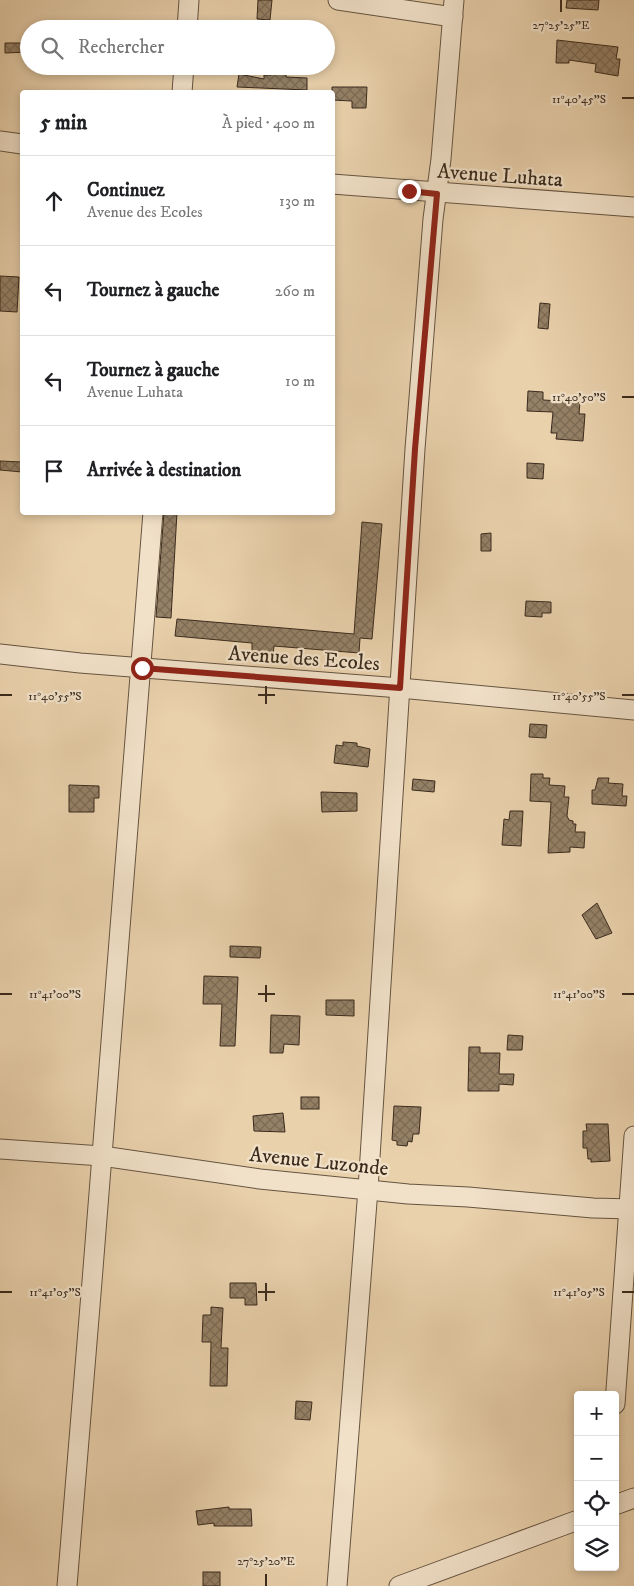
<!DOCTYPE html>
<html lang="fr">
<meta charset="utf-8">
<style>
:root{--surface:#fff;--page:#f2f2f2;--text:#202124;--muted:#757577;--line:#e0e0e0}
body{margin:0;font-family:"IM FELL DW Pica",serif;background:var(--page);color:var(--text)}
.controls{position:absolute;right:15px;bottom:15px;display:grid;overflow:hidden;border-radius:5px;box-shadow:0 2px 8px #0003}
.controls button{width:45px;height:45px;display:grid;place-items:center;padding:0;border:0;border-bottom:1px solid var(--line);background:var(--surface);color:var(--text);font:25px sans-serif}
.stop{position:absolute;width:15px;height:15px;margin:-11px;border:4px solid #8f2418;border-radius:50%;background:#fff}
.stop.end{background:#8f2418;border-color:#fff;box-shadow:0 1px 5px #0008}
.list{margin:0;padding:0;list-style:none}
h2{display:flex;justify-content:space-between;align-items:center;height:65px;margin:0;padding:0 20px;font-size:21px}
h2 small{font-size:16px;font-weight:400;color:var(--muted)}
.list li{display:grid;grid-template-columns:32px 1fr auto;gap:15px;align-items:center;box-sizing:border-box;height:90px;padding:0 20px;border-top:1px solid var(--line)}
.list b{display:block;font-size:19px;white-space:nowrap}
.list p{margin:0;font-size:16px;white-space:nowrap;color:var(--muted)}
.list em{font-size:16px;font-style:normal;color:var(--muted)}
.icon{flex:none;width:28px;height:28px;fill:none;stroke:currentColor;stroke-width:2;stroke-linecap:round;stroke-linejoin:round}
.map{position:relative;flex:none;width:634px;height:1586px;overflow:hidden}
.search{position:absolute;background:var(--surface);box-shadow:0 2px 8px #0003;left:20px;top:20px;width:315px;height:55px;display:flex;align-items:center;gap:12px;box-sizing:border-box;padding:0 18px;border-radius:28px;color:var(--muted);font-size:19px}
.panel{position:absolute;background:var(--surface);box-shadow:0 2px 8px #0003;left:20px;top:90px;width:315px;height:425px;border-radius:5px}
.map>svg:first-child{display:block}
.building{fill:url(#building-cross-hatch);stroke:#3b2b1d}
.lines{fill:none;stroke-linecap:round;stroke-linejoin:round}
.minor-casing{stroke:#665441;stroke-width:21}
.minor{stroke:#f1e1c9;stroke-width:19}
.route{stroke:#8f2418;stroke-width:6}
.ticks{fill:none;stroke:#3b2b1d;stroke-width:2}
.labels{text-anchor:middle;stroke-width:4.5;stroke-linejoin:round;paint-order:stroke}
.street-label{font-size:21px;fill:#3b2b1d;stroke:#f1e1c9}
.ticks-label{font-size:12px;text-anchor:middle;fill:#3b2b1d;stroke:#f1e1c9;stroke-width:4.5;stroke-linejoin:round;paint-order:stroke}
</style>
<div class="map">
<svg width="634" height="1586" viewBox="0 0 634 1586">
<defs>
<pattern id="building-cross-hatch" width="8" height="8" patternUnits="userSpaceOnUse" patternTransform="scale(1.25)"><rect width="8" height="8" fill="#958167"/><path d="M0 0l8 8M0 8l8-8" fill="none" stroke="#7b6a54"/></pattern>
</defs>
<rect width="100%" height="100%" fill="#e9d1ac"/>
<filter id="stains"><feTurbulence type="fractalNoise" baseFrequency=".004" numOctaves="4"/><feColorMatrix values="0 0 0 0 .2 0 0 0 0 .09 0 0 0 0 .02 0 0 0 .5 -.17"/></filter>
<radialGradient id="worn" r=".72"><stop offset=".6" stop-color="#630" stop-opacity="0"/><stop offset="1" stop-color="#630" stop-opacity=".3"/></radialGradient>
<g class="building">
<path d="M258,0H272L270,20L257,19Z"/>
<path d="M567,0H599L598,10L566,8Z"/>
<path d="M557,40L618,47L616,59H620L618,76L595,72L596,64L569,60V63H556Z"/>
<path d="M5,43H29V52L5,53Z"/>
<path d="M271,73L286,74V77L307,78V90L237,87L239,74L264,79V75H271Z"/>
<path d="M332,87H367L366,108H352V101L332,100Z"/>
<path d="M0,276L19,277L17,312L0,311Z"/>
<path d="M540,303L550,304L548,329L538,328Z"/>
<path d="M528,391L543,392V400L580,402L579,414H585L583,441L556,439L557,433H551L553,412L527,411Z"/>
<path d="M0,461L22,462V472L0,470Z"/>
<path d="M527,463L544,464L543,479L527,478Z"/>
<path d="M164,512H177L171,618L156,617Z"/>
<path d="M362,522L382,524L372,639L360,638L359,653L274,646L273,654L252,652V643L175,636L177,619L354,634Z"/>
<path d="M491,533V551H481V534Z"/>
<path d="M526,601L551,602V613H542V617L525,616Z"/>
<path d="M530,724L547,725L546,738L529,737Z"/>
<path d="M343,742L357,743V746L370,749L368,767L334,763L336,745L343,746Z"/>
<path d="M531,774H543V778H550L549,785L565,786L564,797H569L567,816L569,820L573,821V824H576L575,832H585L584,848L570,847V852L548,853L551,802L530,801Z"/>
<path d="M598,778H609L608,783L623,784L622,796H627L626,806L592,804V790H595Z"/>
<path d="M413,779L435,781L434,792L412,790Z"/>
<path d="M69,785L99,786V798H94V812H69Z"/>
<path d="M321,792L357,793V811L322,812Z"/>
<path d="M510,811H523L521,846L502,845L504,819L509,820Z"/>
<path d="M597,903L612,933L596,939L582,915Z"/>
<path d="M230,946L261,947L260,958L230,957Z"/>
<path d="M204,976L238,977L235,1046H220L222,1004H203Z"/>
<path d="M326,1000H354V1016L326,1015Z"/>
<path d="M271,1015L300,1016L299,1045L284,1044L283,1053H270Z"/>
<path d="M508,1035L523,1036L522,1050H507Z"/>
<path d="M469,1047H480V1053H500L499,1074H514L513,1085L499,1084V1091H468Z"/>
<rect x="301" y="1097" width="18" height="12"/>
<path d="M394,1106L421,1107L419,1134H413L412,1142L408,1141L407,1146L397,1145V1141L392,1140Z"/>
<path d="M283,1113L285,1132L254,1131L253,1116Z"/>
<path d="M586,1124H608L610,1161L591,1162V1159H588L587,1148H583V1131H587Z"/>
<path d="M230,1283H256L257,1305H245V1298H230Z"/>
<path d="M211,1307L223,1308L221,1348H228L227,1386H210L211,1342H202L203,1315H211Z"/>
<path d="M296,1401L312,1402L310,1420L295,1419Z"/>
<path d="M229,1507V1509H251L252,1526H214V1523L198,1525L196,1511Z"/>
<rect x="203" y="1572" width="17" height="14"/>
</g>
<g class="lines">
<defs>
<g id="minor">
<path d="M338,0L453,17"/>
<path d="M187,29L189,0"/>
<path d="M182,92L184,66"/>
<path d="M0,141L22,144"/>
<path d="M332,184L634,207"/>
<path d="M0,654L80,663L400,688L634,710"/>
<path d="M0,1149L102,1156L260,1179L408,1194L468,1197L593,1208L634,1209"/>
<path d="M615,1404L634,1136"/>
<path d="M615,1505L634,1498"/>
<path d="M67,1586C96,1228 127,870 153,512"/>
<path d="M337,1586L368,1189L415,449L433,219L441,159L454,0"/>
<path d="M399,1586L578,1520"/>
</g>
</defs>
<use href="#minor" class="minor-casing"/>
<use href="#minor" class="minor"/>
</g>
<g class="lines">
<path class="route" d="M142,668L400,688L415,449L437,194L409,191"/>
</g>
<path class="ticks" d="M561,0V12M622,98H634M622,397H634M266,686V704M0,695H12M258,695H275M622,695H634M266,985V1002M0,994H12M258,994H275M622,994H634M266,1283V1301M0,1292H12M258,1292H275M622,1292H634M266,1574V1586"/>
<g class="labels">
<g class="street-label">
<text transform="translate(500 175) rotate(4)" y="7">Avenue Luhata</text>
<text transform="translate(304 658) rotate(4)" y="7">Avenue des Ecoles</text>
<text transform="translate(319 1161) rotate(6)" y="7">Avenue Luzonde</text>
</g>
</g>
<g class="ticks-label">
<text x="561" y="29">27°25'25"E</text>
<text x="579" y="103">11°40'45"S</text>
<text x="579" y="401">11°40'50"S</text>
<text x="55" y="700">11°40'55"S</text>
<text x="579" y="700">11°40'55"S</text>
<text x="55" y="998">11°41'00"S</text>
<text x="579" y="998">11°41'00"S</text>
<text x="55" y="1296">11°41'05"S</text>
<text x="579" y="1296">11°41'05"S</text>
<text x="266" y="1565">27°25'20"E</text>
</g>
<rect width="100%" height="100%" filter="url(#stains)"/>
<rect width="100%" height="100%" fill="url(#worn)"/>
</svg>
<div class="controls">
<button>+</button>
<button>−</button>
<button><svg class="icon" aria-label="locate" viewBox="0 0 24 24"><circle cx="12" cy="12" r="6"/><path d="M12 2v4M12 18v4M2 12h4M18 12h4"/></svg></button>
<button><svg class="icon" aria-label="layers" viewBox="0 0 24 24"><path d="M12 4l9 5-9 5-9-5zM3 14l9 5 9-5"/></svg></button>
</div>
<div class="stop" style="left:142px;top:668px"></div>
<div class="stop end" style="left:409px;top:191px"></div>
<div class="search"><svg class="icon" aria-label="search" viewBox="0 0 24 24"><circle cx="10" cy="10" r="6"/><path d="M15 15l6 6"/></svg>Rechercher</div>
<section class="panel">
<h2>5 min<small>À pied · 400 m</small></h2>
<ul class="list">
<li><svg class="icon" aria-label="ahead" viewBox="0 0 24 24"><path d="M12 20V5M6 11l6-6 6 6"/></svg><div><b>Continuez</b><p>Avenue des Ecoles</p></div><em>130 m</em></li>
<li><svg class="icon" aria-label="left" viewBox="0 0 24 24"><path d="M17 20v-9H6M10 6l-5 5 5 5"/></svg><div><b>Tournez à gauche</b></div><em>260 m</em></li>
<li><svg class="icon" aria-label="left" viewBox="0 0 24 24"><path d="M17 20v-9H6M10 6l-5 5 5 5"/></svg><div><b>Tournez à gauche</b><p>Avenue Luhata</p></div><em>10 m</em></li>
<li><svg class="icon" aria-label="arrive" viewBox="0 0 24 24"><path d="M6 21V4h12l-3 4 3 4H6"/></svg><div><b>Arrivée à destination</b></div></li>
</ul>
</section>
</div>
